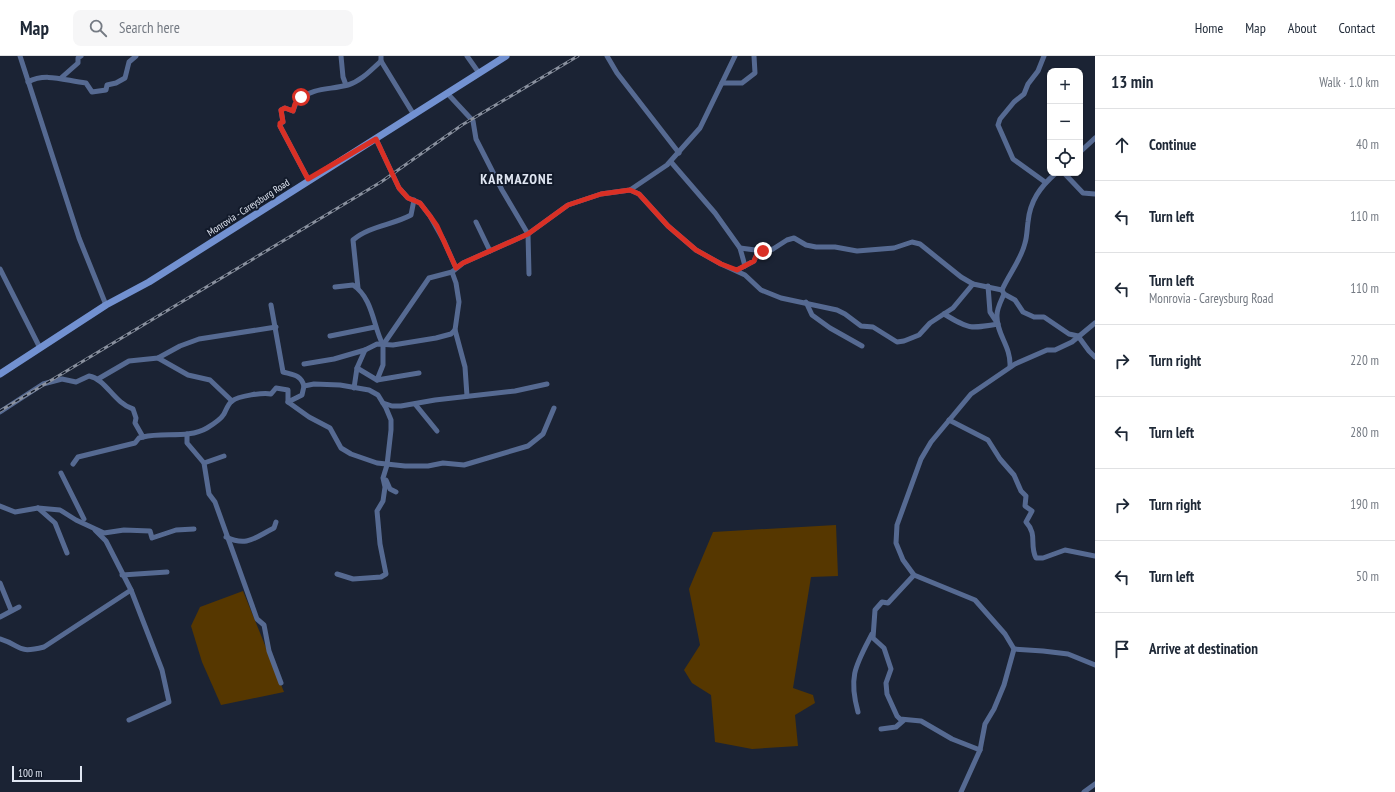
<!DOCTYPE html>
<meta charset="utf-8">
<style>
:root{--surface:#fff;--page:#f6f6f7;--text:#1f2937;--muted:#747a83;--line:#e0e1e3}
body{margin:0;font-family:"PT Sans Narrow",sans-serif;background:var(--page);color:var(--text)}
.controls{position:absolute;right:12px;top:12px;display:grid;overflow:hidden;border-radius:8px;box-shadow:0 1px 3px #0004}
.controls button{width:36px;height:36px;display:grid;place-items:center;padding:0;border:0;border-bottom:1px solid var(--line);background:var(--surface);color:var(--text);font:20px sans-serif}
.scale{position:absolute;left:12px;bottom:10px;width:70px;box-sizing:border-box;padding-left:4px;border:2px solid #e0e6f2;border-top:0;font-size:11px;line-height:14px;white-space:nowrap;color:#e0e6f2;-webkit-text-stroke:3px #121a2a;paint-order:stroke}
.stop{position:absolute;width:12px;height:12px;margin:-9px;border:3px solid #d93025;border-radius:50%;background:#fff}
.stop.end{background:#d93025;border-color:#fff;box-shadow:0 1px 4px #0008}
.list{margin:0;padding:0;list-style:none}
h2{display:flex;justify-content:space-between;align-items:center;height:52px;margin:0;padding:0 16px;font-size:17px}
h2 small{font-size:13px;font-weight:400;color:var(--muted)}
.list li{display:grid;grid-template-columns:26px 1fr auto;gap:12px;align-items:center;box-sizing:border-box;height:72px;padding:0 16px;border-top:1px solid var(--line)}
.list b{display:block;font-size:15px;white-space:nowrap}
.list p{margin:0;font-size:13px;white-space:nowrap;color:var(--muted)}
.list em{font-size:13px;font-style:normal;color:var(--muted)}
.icon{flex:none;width:22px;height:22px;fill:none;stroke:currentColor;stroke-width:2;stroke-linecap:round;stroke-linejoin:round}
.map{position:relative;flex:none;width:1095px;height:736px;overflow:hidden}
header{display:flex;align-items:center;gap:24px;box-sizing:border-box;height:56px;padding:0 20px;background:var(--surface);border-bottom:1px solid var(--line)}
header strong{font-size:19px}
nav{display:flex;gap:22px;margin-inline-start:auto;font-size:14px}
.search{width:280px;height:36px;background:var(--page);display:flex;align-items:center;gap:10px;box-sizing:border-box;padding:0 14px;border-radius:8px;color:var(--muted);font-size:15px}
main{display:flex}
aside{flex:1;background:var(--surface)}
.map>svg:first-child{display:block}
.green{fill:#563700}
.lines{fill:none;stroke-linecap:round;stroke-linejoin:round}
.minor{stroke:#566a92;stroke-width:5}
.secondary{stroke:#7291d1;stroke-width:7}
.rail-casing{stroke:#89909e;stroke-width:3}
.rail{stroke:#121a2a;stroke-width:1.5;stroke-dasharray:4.5;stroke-linecap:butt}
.route{stroke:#d93025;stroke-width:5}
.labels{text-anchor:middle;stroke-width:4;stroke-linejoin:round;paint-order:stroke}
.street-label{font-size:10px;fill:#e0e6f2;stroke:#121a2a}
.district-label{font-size:14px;font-weight:bold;letter-spacing:1px;fill:#e0e6f2;stroke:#121a2a}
</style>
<header>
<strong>Map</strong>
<div class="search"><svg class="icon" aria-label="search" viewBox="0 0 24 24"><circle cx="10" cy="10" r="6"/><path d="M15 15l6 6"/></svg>Search here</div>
<nav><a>Home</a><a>Map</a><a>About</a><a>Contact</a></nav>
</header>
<main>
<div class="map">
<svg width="1095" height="736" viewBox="0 0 1095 736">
<rect width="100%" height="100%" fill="#1b2334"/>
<g class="green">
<path d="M836,469L838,520L811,521L793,632L813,639L815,647L795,659L798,690L752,693L715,686L711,639L692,627L684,614L700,589L689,533L713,476Z"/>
<path d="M243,535L284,636L221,649L202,606L191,570L200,551Z"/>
</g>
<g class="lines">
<g class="minor">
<path d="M20,0L79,182L106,249"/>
<path d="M341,0L343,21L346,29"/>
<path d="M467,0L479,17"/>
<path d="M607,0L617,17L679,97"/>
<path d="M1044,0L1038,15L1028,28L1024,38L1014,46L1000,63L998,69L1013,103L1045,126"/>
<path d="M381,5L414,59"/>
<path d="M61,22L78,7V2L81,0"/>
<path d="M28,26C46,16 66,25 86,27L92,36L106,34L107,29L116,27L125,22L129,6L136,0"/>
<path d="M722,27H742L755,17L754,0"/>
<path d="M447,37L473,65L476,83L502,134L528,178L529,218"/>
<path d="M376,83L399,132L408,142L420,147L430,160L444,185L456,212"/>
<path d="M1080,96L1095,82"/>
<path d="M671,106L715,157L740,192L745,210"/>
<path d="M1064,117L1083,137L1095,138"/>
<path d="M308,123L280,70L281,67L283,66L281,54L285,52L293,55L297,44C315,31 329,34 348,29C361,25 371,14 381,5V0"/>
<path d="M630,134L639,138L668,170L696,194L721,208L745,219L761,234L781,242L837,254L845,258L861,270L873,271L897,286L904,285L919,279L930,267L953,252L973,228L1002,234"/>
<path d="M476,166L490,195"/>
<path d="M740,192L763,195"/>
<path d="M0,213L40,292"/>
<path d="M737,214L754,205L757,198L773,193L787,184L794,182L806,189L816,191H835L857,195L894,192L912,186L920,188L961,221L973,228"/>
<path d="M335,231L353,229C373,242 373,270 383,289"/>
<path d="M358,232L353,184C369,170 393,169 411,159L414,144"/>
<path d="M1004,238L1015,244L1023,256L1034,261H1044L1069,278L1078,280L1089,295L1095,301"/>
<path d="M806,246L812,259L830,272L862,290"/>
<path d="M271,249L283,316C294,319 301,319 304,330"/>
<path d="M944,258C969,273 969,273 998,268L990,256L988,230"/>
<path d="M455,274L465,311L467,340"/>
<path d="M330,280L375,271"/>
<path d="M158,302L188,319L210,324L232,345"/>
<path d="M304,308L334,303L365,294"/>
<path d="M1010,310C1011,290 996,278 997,259C997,252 1001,245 1004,238L1002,234C1009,218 1021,204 1025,187C1027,181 1027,173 1028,166C1030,145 1040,131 1056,117"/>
<path d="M357,312L365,294L377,288L393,289L436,282L451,278L455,274L459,246L456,227L452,216"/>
<path d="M98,323L129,305L158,302L180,290L199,283L276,271"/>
<path d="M377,324L419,317"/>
<path d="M354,332L357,312L377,324L383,309V289L429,222L452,216L463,207L528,178L568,149L601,138L630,134L667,109L700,72L735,0"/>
<path d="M288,346L309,361L330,372L341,392L351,398L377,407L405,410H428L443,407L464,409L528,390L543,378L554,352"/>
<path d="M383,347L392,350H401L435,344L515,335L547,328"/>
<path d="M415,348L437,375"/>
<path d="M0,356L43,328L62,323L76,326L89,320C106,323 114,347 133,353L136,362L135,367L143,381C164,376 188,383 207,372C212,369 221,363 224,358C226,354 228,348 232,345C238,340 264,336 271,338L276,332L288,334V346L302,339L304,330L314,328L340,329L369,334L378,339L386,352L391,364V374L387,409L383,422L385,431L383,445L377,455L380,488L386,518L381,521L353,523L337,518"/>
<path d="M949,364L988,384L1000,403L1014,419L1021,435L1026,440L1025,450L1032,455L1026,466C1038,479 1029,488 1036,502H1043L1065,494L1095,500"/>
<path d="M187,378V387L204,407L209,438L215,446L257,563L264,569L269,595L281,627"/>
<path d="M204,407L224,400"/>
<path d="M73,408L78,401L135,387L139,382L143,381"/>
<path d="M61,417L84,463"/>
<path d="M386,424L390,433L396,436"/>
<path d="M0,450L15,456L38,452L60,454L76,464L104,477L124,474L150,475L152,482L176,474L194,473"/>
<path d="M38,452L55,467L67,497"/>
<path d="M95,474L106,485L131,534L162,614L169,646L129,664"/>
<path d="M226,481C247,491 254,482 274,472L276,466"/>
<path d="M122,519L167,516"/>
<path d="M914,519L888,547L882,546L875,554L873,582L884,592L891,613L886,627L887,638L897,660L900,663L921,665L952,683L980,694"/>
<path d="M0,527L11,554"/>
<path d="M0,561L19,551"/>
<path d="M0,583C23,590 16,598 44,591L131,534"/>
<path d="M1014,593L1043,595L1068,598L1095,609"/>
<path d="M858,656C848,620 856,609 872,578"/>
<path d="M881,673L896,671L904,664"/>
<path d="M961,736L980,694L985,668L994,653L1004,629L1014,593L1005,578L975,544L914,519L903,504L896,487L897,469L921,403L931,386L971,338L1015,308L1047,294H1055L1072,286L1095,267"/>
<path d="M1084,736L1095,728"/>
</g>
<path class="secondary" d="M0,318L106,249L149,226L506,0"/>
<defs>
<path id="rail" d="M0,355L381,126L462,69L578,0"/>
</defs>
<use href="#rail" class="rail-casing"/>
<use href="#rail" class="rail"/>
</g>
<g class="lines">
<path class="route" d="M301,41L295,48L293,55L285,52L281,54L283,66L280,67V70L308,123L376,83L399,132L408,142L420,147L430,160L437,170L456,212L463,207L528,178L568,149L601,138L630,134L639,138L668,170L696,194L721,208L737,214L754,205L757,198L763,195"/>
</g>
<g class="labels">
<g class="street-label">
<text transform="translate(248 151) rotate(-33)" y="4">Monrovia - Careysburg Road</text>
</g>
<g class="district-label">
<text x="517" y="128">KARMAZONE</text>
</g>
</g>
</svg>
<div class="controls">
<button>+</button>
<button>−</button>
<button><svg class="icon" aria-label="locate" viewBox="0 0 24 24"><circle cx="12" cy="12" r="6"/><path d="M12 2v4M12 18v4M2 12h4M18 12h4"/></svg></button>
</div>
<div class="scale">100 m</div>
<div class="stop" style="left:301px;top:41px"></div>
<div class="stop end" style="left:763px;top:195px"></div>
</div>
<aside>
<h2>13 min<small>Walk · 1.0 km</small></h2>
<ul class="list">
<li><svg class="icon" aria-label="ahead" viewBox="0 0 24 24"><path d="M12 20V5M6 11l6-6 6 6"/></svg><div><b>Continue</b></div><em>40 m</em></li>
<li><svg class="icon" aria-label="left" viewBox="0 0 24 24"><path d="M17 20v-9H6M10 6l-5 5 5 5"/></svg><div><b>Turn left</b></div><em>110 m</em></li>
<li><svg class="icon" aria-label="left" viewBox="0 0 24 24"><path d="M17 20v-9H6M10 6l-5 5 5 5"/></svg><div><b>Turn left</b><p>Monrovia - Careysburg Road</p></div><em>110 m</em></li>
<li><svg class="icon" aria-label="right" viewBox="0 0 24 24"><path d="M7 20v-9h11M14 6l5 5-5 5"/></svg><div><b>Turn right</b></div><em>220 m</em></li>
<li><svg class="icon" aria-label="left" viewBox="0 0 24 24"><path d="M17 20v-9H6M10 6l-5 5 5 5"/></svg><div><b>Turn left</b></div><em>280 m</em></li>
<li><svg class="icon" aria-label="right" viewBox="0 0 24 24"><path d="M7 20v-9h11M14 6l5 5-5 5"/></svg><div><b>Turn right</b></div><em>190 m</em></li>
<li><svg class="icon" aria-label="left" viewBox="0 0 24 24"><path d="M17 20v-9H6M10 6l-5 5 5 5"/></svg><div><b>Turn left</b></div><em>50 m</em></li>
<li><svg class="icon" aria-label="arrive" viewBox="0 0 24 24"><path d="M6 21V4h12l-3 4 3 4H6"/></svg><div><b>Arrive at destination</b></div></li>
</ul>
</aside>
</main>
